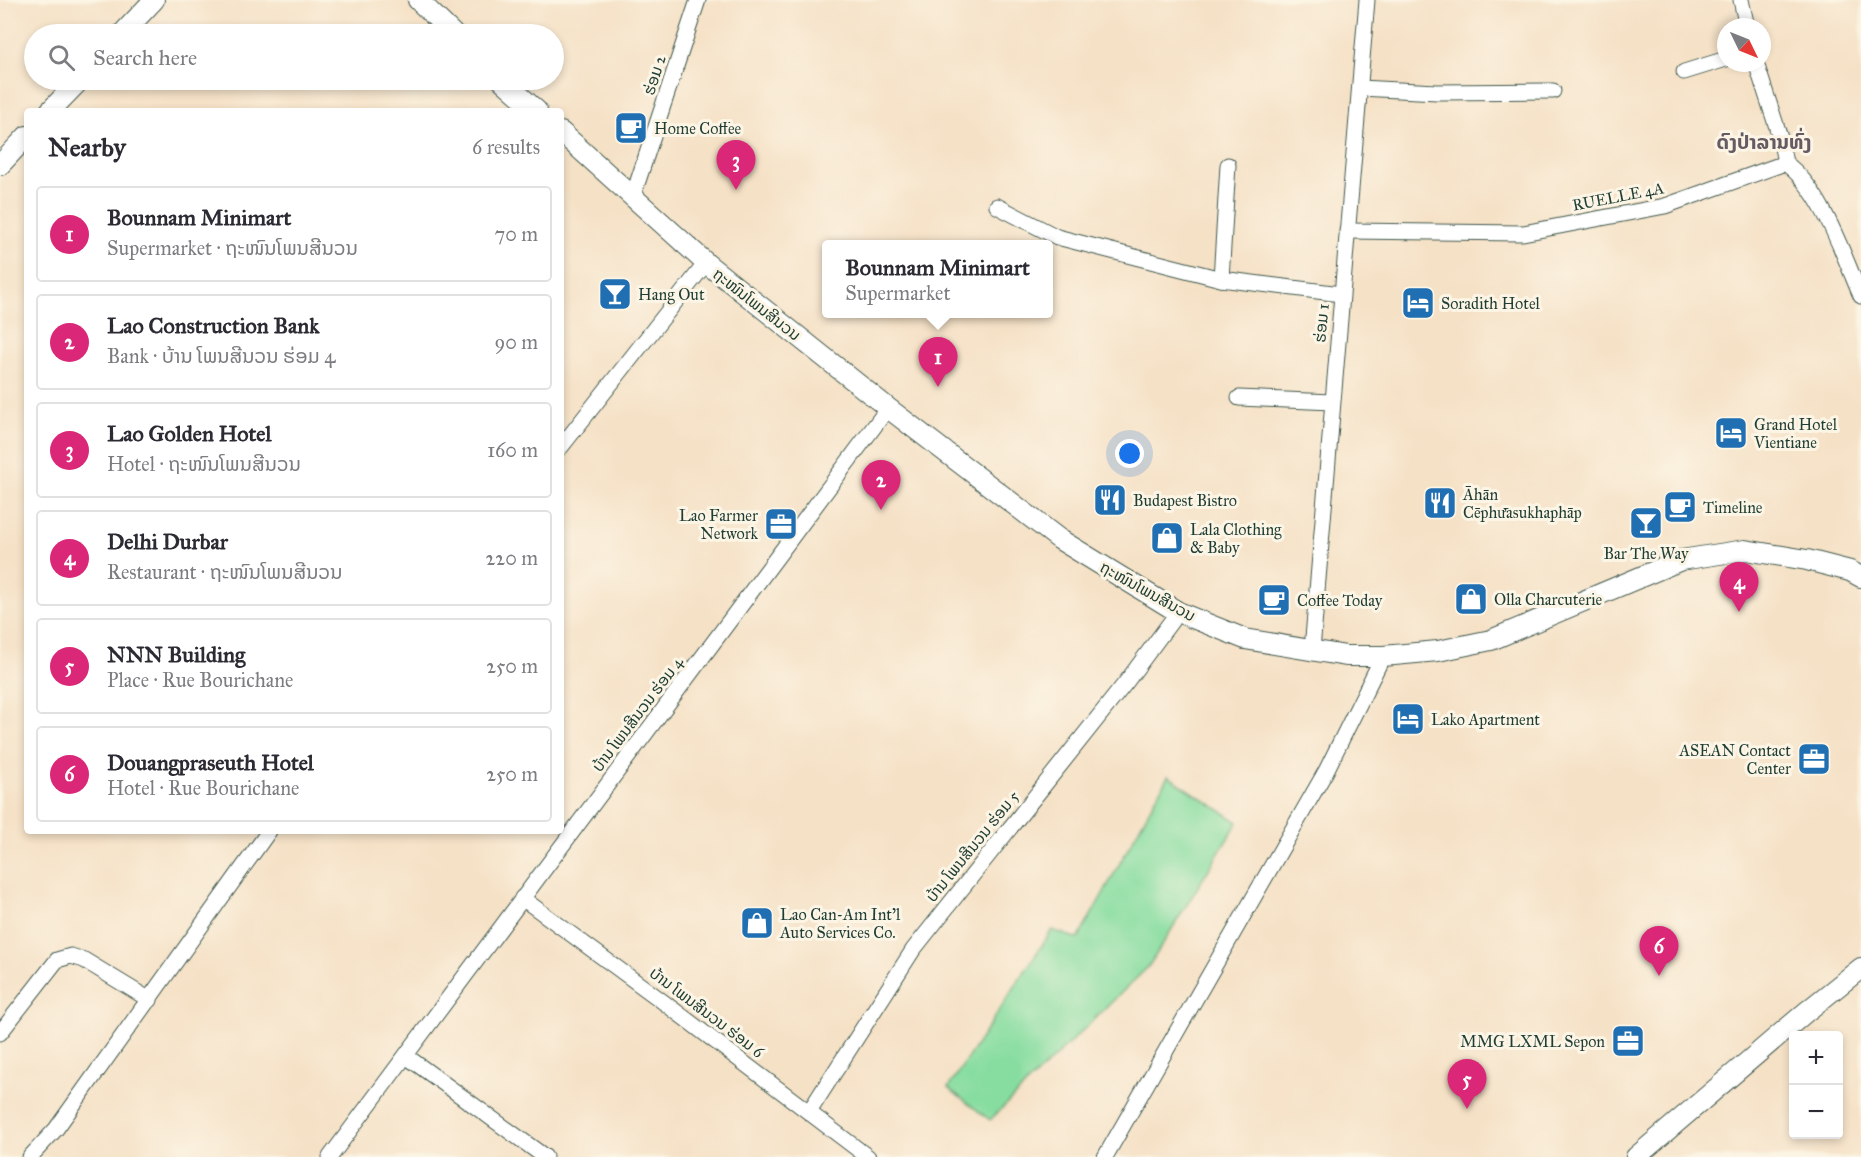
<!DOCTYPE html>
<meta charset="utf-8">
<style>
:root{--surface:#fff;--page:#f2f2f3;--text:#2b2b33;--muted:#7c7c81;--line:#e1e1e2;--accent:#db2777}
body{margin:0;font-family:"IM FELL Great Primer","Noto Sans Lao",serif;background:var(--page);color:var(--text)}
.controls{position:absolute;right:18px;bottom:18px;display:grid;overflow:hidden;border-radius:6px;box-shadow:0 3px 9px #0003}
.controls button{width:54px;height:54px;display:grid;place-items:center;padding:0;border:0;border-bottom:2px solid var(--line);background:var(--surface);color:var(--text);font:30px sans-serif}
.compass{position:absolute;left:1717px;top:18px;width:54px;height:54px;border-radius:50%;background:var(--surface);box-shadow:0 3px 9px #0003;rotate:133deg}
.you{position:absolute;left:1130px;top:454px;width:21px;height:21px;margin:-15px;border:4px solid #fff;border-radius:50%;background:#1a73e8;box-shadow:0 0 0 9px #1a73e833}
.badge{display:grid;place-items:center;width:39px;height:39px;border-radius:50%;background:var(--accent);color:#fff;font-size:20px;font-weight:700}
.pin{position:absolute;translate:-50% -50px;filter:drop-shadow(0 2px 3px #0008)}
.pin::after{content:'';position:absolute;top:32px;width:21px;height:18px;background:inherit;clip-path:polygon(0 0,100% 0,50% 100%)}
.popup{position:absolute;left:822px;top:240px;width:231px;height:78px;box-sizing:border-box;display:grid;place-content:center;border-radius:6px;background:var(--surface);filter:drop-shadow(0 2px 4px #0005);font-size:20px;white-space:nowrap;color:var(--muted)}
.popup b{font-size:22px;color:var(--text)}
.popup::after{content:'';position:absolute;left:50%;top:100%;margin-left:-12px;border:12px solid transparent;border-top-color:var(--surface)}
.list{margin:0;padding:0;list-style:none}
h2{display:flex;justify-content:space-between;align-items:center;height:78px;margin:0;padding:0 24px;font-size:26px}
h2 small{font-size:20px;font-weight:400;color:var(--muted)}
.list li{display:grid;grid-template-columns:39px 1fr auto;gap:18px;align-items:center;box-sizing:border-box;height:96px;margin:0 12px 12px;padding:0 12px;border:2px solid var(--line);border-radius:6px}
.list b{display:block;font-size:22px;white-space:nowrap}
.list p{margin:0;font-size:20px;white-space:nowrap;color:var(--muted)}
.list em{font-size:20px;font-style:normal;color:var(--muted)}
.icon{flex:none;width:33px;height:33px;fill:none;stroke:currentColor;stroke-width:2;stroke-linecap:round;stroke-linejoin:round}
.map{position:relative;flex:none;width:1861px;height:1157px;overflow:hidden}
.search{position:absolute;background:var(--surface);box-shadow:0 3px 9px #0003;left:24px;top:24px;width:540px;height:66px;display:flex;align-items:center;gap:15px;box-sizing:border-box;padding:0 21px;border-radius:33px;color:var(--muted);font-size:22px}
.panel{position:absolute;background:var(--surface);box-shadow:0 3px 9px #0003;left:24px;top:108px;width:540px;height:726px;border-radius:6px}
.map>svg:first-child{display:block}
.green{fill:#87dda0;stroke:#538d6a;stroke-width:1.5}
.lines{fill:none;stroke-linecap:round;stroke-linejoin:round}
.minor-casing{stroke:#3f564a;stroke-width:17}
.tertiary-casing{stroke:#3f564a;stroke-width:22}
.minor{stroke:#fff;stroke-width:15}
.tertiary{stroke:#fff;stroke-width:20}
.labels{text-anchor:middle;stroke-width:6;stroke-linejoin:round;paint-order:stroke}
.street-label{font-size:16px;fill:#1f3d34;stroke:#fcf5e5}
.poi-label{font-size:16px;fill:#1f3d34;stroke:#fcf5e5;text-anchor:start}
.quarter-label{font-size:20px;font-weight:bold;fill:#645b63;stroke:#fcf5e5}
</style>
<div class="map">
<svg width="1861" height="1157" viewBox="0 0 1861 1157">
<rect width="100%" height="100%" fill="#fcf5e5"/>
<filter id="ink" filterUnits="userSpaceOnUse"><feTurbulence type="fractalNoise" baseFrequency=".0167" numOctaves="2"/><feDisplacementMap in="SourceGraphic" scale="12" xChannelSelector="R" yChannelSelector="G"/><feConvolveMatrix kernelMatrix="1 2 1 2 8 2 1 2 1" color-interpolation-filters="sRGB"/></filter>
<filter id="wash" filterUnits="userSpaceOnUse"><feTurbulence type="fractalNoise" baseFrequency=".008" numOctaves="4" result="noise"/><feDisplacementMap in="SourceGraphic" scale="24" xChannelSelector="R" yChannelSelector="G"/><feGaussianBlur stdDeviation="1.35" result="paint"/><feColorMatrix in="noise" values="0 0 0 0 0 0 0 0 0 0 0 0 0 0 0 0 0 1.4 0 .05"/><feComposite in="paint" operator="in"/></filter>
<g filter="url(#wash)">
<rect width="100%" height="100%" fill="#f5e1c6"/>
<path class="green" d="M1168,776L1238,822L1149,966L990,1120L948,1088L1052,930L1078,939Z"/>
</g>
<g filter="url(#ink)">
<g class="lines">
<defs>
<g id="minor">
<path d="M1741,0L1747,27"/>
<path d="M1684,72L1726,59"/>
<path d="M1360,88L1437,92L1553,91"/>
<path d="M1785,163C1822,189 1843,255 1861,296"/>
<path d="M633,196L698,0"/>
<path d="M997,206L1057,237L1221,279L1341,294"/>
<path d="M1347,231L1523,233L1665,206L1785,163L1780,137L1756,63"/>
<path d="M1221,279L1228,165"/>
<path d="M1239,398L1332,402"/>
<path d="M561,447L706,263"/>
<path d="M1312,650L1367,0"/>
<path d="M522,898L662,1001L868,1157"/>
<path d="M0,1033L57,960L71,956L84,960L150,1000"/>
<path d="M406,1056L545,1157"/>
<path d="M809,1112L913,950L1127,681L1178,612"/>
<path d="M30,1157L56,1129L269,831"/>
<path d="M330,1157L888,408"/>
<path d="M1105,1157L1326,771L1383,656"/>
</g>
<g id="tertiary">
<path d="M418,0L453,34"/>
<path d="M122,34L154,0"/>
<path d="M502,80L537,111"/>
<path d="M50,111L80,80"/>
<path d="M561,132L706,263L888,408L1059,539L1178,612L1245,639L1346,656H1383L1438,651L1491,640L1681,560L1745,550L1807,560L1850,571L1861,577"/>
<path d="M0,165L27,136"/>
<path d="M1636,1157L1806,1012L1861,968"/>
</g>
</defs>
<use href="#minor" class="minor-casing"/>
<use href="#tertiary" class="tertiary-casing"/>
<use href="#minor" class="minor"/>
<use href="#tertiary" class="tertiary"/>
</g>
</g>
<defs>
<symbol id="cafe-square" viewBox="-11 -11 22 22"><rect x="-9" y="-9" width="18" height="18" rx="4" fill="#1f6fb2" stroke="#fcf5e5"/><path d="M-5.5-4.5H6V0H3Q3 3.5 0 3.5H-2.5Q-5.5 3.5-5.5 0ZM3-3.2v2h1.7v-2ZM-6 4.5H4V6H-6Z" fill="#fff"/></symbol>
<symbol id="bar-square" viewBox="-11 -11 22 22"><rect x="-9" y="-9" width="18" height="18" rx="4" fill="#1f6fb2" stroke="#fcf5e5"/><path d="M-6-5H6L.8 .8V4.5H3.5V6h-7V4.5H-.8V.8Z" fill="#fff"/></symbol>
<symbol id="hotel-square" viewBox="-11 -11 22 22"><rect x="-9" y="-9" width="18" height="18" rx="4" fill="#1f6fb2" stroke="#fcf5e5"/><path d="M-6-4.5h1.5V1H6V5H4.5V3h-9V5H-6ZM-4 0a1.8 1.8 0 1 1 3.6 0ZM.5 0V-2.5h3Q6-2.5 6 0Z" fill="#fff"/></symbol>
<symbol id="restaurant-square" viewBox="-11 -11 22 22"><rect x="-9" y="-9" width="18" height="18" rx="4" fill="#1f6fb2" stroke="#fcf5e5"/><path d="M-5-6h1v4h1v-4h1v4h1v-4h1v5L-1.5 .5V6h-2V.5L-5-1ZM5-6V6H3V1.5H1.5Q1.5-4 5-6Z" fill="#fff"/></symbol>
<symbol id="office-square" viewBox="-11 -11 22 22"><rect x="-9" y="-9" width="18" height="18" rx="4" fill="#1f6fb2" stroke="#fcf5e5"/><path d="M-6-3h4V-5.5h4V-3h4V5H-6ZM-1-4.5V-3h2v-1.5ZM-6 0V1H6V0Z" fill="#fff"/></symbol>
<symbol id="shop-square" viewBox="-11 -11 22 22"><rect x="-9" y="-9" width="18" height="18" rx="4" fill="#1f6fb2" stroke="#fcf5e5"/><path d="M-5-2.5h2.3a2.7 3.5 0 0 1 5.4 0H5L5.5 6h-11ZM-1.5-2.5h3a1.5 2.3 0 0 0-3 0Z" fill="#fff"/></symbol>
</defs>
<g fill-rule="evenodd">
<use href="#cafe-square" x="612" y="109" width="38" height="38"/>
<use href="#bar-square" x="596" y="275" width="38" height="38"/>
<use href="#hotel-square" x="1399" y="284" width="38" height="38"/>
<use href="#hotel-square" x="1712" y="414" width="38" height="38"/>
<use href="#restaurant-square" x="1091" y="481" width="38" height="38"/>
<use href="#restaurant-square" x="1421" y="484" width="38" height="38"/>
<use href="#cafe-square" x="1661" y="488" width="38" height="38"/>
<use href="#bar-square" x="1627" y="504" width="38" height="38"/>
<use href="#office-square" x="762" y="505" width="38" height="38"/>
<use href="#shop-square" x="1148" y="519" width="38" height="38"/>
<use href="#shop-square" x="1452" y="580" width="38" height="38"/>
<use href="#cafe-square" x="1255" y="581" width="38" height="38"/>
<use href="#hotel-square" x="1389" y="700" width="38" height="38"/>
<use href="#office-square" x="1795" y="740" width="38" height="38"/>
<use href="#shop-square" x="738" y="904" width="38" height="38"/>
<use href="#office-square" x="1609" y="1022" width="38" height="38"/>
</g>
<g class="labels">
<g class="street-label">
<text transform="translate(654 75) rotate(-72)" y="6">ຮ່ອມ 2</text>
<text transform="translate(1618 196) rotate(-11)" y="6">RUELLE 4A</text>
<text transform="translate(757 304) rotate(38)" y="6">ຖະໜົນໂພນສີນວນ</text>
<text transform="translate(1321 323) rotate(-85)" y="6">ຮ່ອມ 1</text>
<text transform="translate(1148 591) rotate(29)" y="6">ຖະໜົນໂພນສີນວນ</text>
<text transform="translate(637 714) rotate(-53)" y="6">ບ້ານ ໂພນສີນວນ ຮ່ອມ 4</text>
<text transform="translate(972 846) rotate(-51)" y="6">ບ້ານ ໂພນສີນວນ ຮ່ອມ 5</text>
<text transform="translate(707 1012) rotate(37)" y="6">ບ້ານ ໂພນສີນວນ ຮ່ອມ 6</text>
</g>
<g class="poi-label">
<text x="654" y="134">Home Coffee</text>
<text x="638" y="300">Hang Out</text>
<text x="1441" y="309">Soradith Hotel</text>
<text x="1754" y="430">Grand Hotel<tspan x="1754" dy="18">Vientiane</tspan></text>
<text x="1463" y="500">Āhān<tspan x="1463" dy="18">Cēphư̄asukhaphāp</tspan></text>
<text x="1133" y="506">Budapest Bistro</text>
<text x="1703" y="513">Timeline</text>
<text x="758" y="521" text-anchor="end">Lao Farmer<tspan x="758" dy="18">Network</tspan></text>
<text x="1190" y="535">Lala Clothing<tspan x="1190" dy="18">&amp; Baby</tspan></text>
<text x="1646" y="559" text-anchor="middle">Bar The Way</text>
<text x="1494" y="605">Olla Charcuterie</text>
<text x="1297" y="606">Coffee Today</text>
<text x="1431" y="725">Lako Apartment</text>
<text x="1791" y="756" text-anchor="end">ASEAN Contact<tspan x="1791" dy="18">Center</tspan></text>
<text x="780" y="920">Lao Can-Am Int'l<tspan x="780" dy="18">Auto Services Co.</tspan></text>
<text x="1605" y="1047" text-anchor="end">MMG LXML Sepon</text>
</g>
<g class="quarter-label">
<text x="1764" y="149">ດົງປ່າລານທົ່ງ</text>
</g>
</g>
</svg>
<div class="controls">
<button>+</button>
<button>−</button>
</div>
<svg class="compass" viewBox="-18 -18 36 36"><path d="M0-13l5 13h-10z" fill="#e53935"/><path d="M0 13l5-13h-10z" fill="#7c7c81"/></svg>
<div class="you"></div>
<div class="pin badge" style="left:938px;top:387px">1</div>
<div class="popup"><b>Bounnam Minimart</b>Supermarket</div>
<div class="pin badge" style="left:881px;top:510px">2</div>
<div class="pin badge" style="left:736px;top:190px">3</div>
<div class="pin badge" style="left:1739px;top:612px">4</div>
<div class="pin badge" style="left:1467px;top:1109px">5</div>
<div class="pin badge" style="left:1659px;top:976px">6</div>
<div class="search"><svg class="icon" aria-label="search" viewBox="0 0 24 24"><circle cx="10" cy="10" r="6"/><path d="M15 15l6 6"/></svg>Search here</div>
<section class="panel">
<h2>Nearby<small>6 results</small></h2>
<ul class="list">
<li><span class="badge">1</span><div><b>Bounnam Minimart</b><p>Supermarket · ຖະໜົນໂພນສີນວນ</p></div><em>70 m</em></li>
<li><span class="badge">2</span><div><b>Lao Construction Bank</b><p>Bank · ບ້ານ ໂພນສີນວນ ຮ່ອມ 4</p></div><em>90 m</em></li>
<li><span class="badge">3</span><div><b>Lao Golden Hotel</b><p>Hotel · ຖະໜົນໂພນສີນວນ</p></div><em>160 m</em></li>
<li><span class="badge">4</span><div><b>Delhi Durbar</b><p>Restaurant · ຖະໜົນໂພນສີນວນ</p></div><em>220 m</em></li>
<li><span class="badge">5</span><div><b>NNN Building</b><p>Place · Rue Bourichane</p></div><em>250 m</em></li>
<li><span class="badge">6</span><div><b>Douangpraseuth Hotel</b><p>Hotel · Rue Bourichane</p></div><em>250 m</em></li>
</ul>
</section>
</div>
